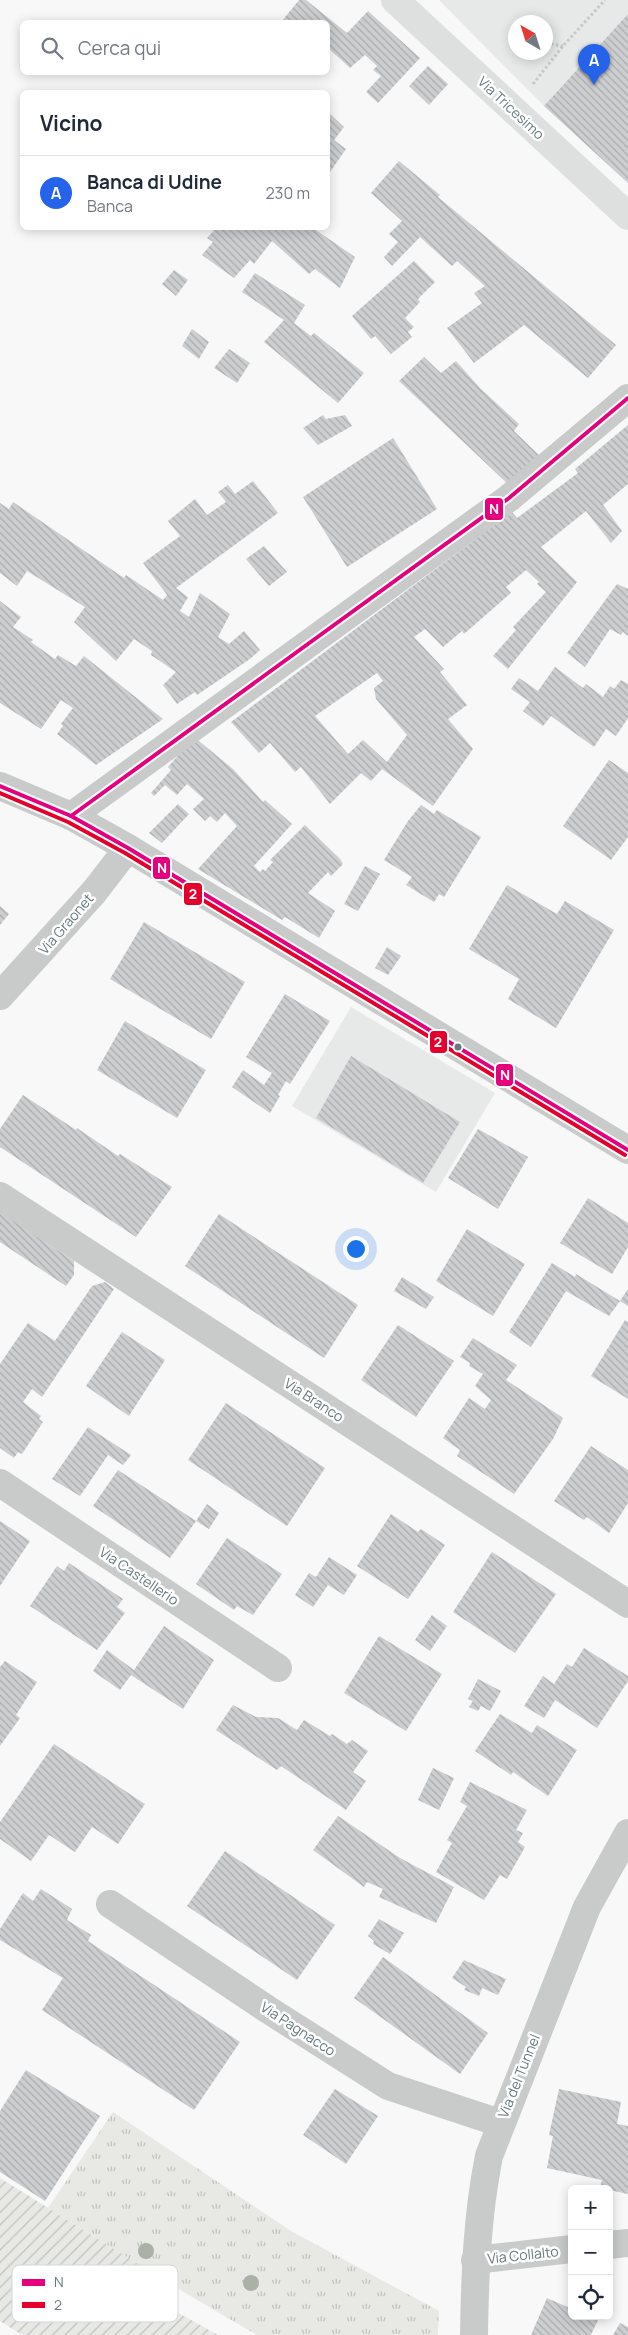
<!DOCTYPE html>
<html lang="it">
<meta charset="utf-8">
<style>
:root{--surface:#fff;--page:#f6f6f7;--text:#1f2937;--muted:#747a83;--line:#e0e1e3;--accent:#2563eb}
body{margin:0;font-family:Manrope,sans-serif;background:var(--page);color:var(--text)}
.controls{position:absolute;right:15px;bottom:15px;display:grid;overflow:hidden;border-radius:8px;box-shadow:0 2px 12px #0003}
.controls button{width:45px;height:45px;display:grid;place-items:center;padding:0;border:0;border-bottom:1px solid var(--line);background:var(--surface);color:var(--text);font:25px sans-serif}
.compass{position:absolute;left:508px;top:15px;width:45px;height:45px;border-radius:50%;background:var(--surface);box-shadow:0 2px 12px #0003;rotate:321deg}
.you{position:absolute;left:355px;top:1248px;width:18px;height:18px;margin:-12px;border:4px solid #fff;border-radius:50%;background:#1a73e8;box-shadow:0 0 0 8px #1a73e833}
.badge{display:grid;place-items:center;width:32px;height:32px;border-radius:50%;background:var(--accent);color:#fff;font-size:16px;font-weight:700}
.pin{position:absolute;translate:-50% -41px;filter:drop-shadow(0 1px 2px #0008)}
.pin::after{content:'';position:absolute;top:26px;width:18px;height:15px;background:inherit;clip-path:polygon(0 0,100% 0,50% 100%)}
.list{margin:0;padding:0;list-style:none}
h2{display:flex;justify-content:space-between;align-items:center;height:65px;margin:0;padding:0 20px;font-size:21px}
h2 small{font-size:16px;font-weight:400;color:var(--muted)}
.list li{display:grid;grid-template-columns:32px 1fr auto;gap:15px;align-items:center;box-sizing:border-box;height:75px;padding:0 20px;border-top:1px solid var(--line)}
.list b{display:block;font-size:19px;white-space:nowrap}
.list p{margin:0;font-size:16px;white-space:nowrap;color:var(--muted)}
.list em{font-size:16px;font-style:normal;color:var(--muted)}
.icon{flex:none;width:28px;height:28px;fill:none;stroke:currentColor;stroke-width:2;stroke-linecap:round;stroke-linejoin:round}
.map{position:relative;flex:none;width:628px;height:2335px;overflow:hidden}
.search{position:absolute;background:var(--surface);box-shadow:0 2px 12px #0003;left:20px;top:20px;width:310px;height:55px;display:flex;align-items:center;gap:12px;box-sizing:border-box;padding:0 18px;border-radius:8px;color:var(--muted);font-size:19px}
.panel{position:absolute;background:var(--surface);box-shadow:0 2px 12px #0003;left:20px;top:90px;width:310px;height:140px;border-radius:8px}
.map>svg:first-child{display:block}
.built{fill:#e7e8e8;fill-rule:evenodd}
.grass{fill:url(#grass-tufts)}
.garden{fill:url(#garden-furrows)}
.building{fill:url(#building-back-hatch);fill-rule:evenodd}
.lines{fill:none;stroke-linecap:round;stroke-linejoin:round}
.path{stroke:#c7c8c9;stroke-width:3;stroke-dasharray:2.5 2.5;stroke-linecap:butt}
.minor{stroke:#c9cbcb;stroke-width:28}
.tertiary{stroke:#c9cbcb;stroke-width:28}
.primary{stroke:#dedfdf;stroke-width:28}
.bus-1-casing{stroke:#fff;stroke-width:8}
.bus-2-casing{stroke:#fff;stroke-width:8}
.bus-1{stroke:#e5007d;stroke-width:4}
.bus-2{stroke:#e4002b;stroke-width:4}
.tree{fill:#abb1a7}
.bus-dot{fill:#66797f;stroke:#fff;stroke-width:2}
.labels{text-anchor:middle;stroke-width:5;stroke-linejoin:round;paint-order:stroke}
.street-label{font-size:14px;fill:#66797f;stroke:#fff}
.key{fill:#fff;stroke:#d1d7d9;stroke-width:1}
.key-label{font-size:14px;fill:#66797f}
.line-badge{stroke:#fff;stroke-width:2}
.badge-label{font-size:14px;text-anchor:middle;font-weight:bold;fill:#fff}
</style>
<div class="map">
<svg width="628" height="2335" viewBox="0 0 628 2335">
<defs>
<pattern id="grass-tufts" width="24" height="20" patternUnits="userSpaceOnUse" patternTransform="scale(1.25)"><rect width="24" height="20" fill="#e8e9e5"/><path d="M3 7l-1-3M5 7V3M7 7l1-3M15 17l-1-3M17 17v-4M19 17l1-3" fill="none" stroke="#c0c2bf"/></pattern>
<pattern id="garden-furrows" width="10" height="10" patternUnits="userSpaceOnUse" patternTransform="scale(1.25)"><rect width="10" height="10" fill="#e8e9e5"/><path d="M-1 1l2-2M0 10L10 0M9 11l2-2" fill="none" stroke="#c0c2bf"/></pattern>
<pattern id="building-back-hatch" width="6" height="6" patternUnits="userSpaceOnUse" patternTransform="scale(1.25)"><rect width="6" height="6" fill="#cdcecf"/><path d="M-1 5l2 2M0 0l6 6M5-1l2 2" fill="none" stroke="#aaacad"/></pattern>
</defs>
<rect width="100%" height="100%" fill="#f8f8f8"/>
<g class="built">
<path d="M439,0H628V183L544,106ZM516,22H546V52H516Z"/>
<path d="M351,1007L495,1093L436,1192L292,1106Z"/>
</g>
<path class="grass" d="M113,2112L291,2231L439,2311L438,2335H257L170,2284L48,2208Z"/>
<path class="garden" d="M0,2178L170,2284L159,2302L218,2335H22L0,2321Z"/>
<g class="building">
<path d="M299,0H306L347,33L368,11L420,58L378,103L366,92L381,76L373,70L377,66L365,55L350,68L328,48V22H281Z"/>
<path d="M628,14V183L544,106Z"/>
<path d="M428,66L448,84L429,105L409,86Z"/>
<path d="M328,112L344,127L334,140L346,149L328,175Z"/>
<path d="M399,161L440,195L438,197L616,345L588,378L524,325L474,363L447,328L482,303L474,293L485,286L457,261L452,266L420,237L392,266L384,257L398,242L389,234L402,221L371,193Z"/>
<path d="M216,228H313L355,257L340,288L315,269L309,274L272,241L254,264L250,260L234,278L202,255L213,242L207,238Z"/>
<path d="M414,261L435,282L418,299L420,302L405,318L414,327L408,332L412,337L391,354L375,336L371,339L352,316Z"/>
<path d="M174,270L188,280L176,296L162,284Z"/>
<path d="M255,273L305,305L294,323L311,336L314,333L364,373L338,403L264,342L284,320L242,292Z"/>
<path d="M192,329L209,342L199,359L182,346Z"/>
<path d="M229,349L250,363L237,383L214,368Z"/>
<path d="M424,357L441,373L456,361L480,388L519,424L514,431L542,458L510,486L399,381Z"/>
<path d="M323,415L326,419L345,415L352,426L318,445L303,428Z"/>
<path d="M628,425V484L603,505L622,531L611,543L586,511L541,547L577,582L508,669L493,656L516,630L513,627L546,592L537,584L539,582L526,570L506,587L511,593L464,634L462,631L443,647L425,629L414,637L444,669L440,672L467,705L448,719L473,749L433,806L382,769L371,781L361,773L330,804L301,767L295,772L270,743L259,753L231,722L512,512L517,518L578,473L575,469ZM377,673L383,681L374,688L376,699L407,735L387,762L363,740L348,754L315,716Z"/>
<path d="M393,438L437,509L347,567L303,497Z"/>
<path d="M253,481L278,513L176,588L188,597L180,611L189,617L200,593L230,614L218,637L229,644L244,631L260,650L250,659L197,695L195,692L177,704L163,685L176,672L151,655L152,651L134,639L116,661L74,622L85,607L27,571L17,586L0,573V503L9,509L13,502L124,578L126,575L163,600L167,595L143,563L180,536L168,521L195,499L207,515L226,502L218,492L228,485L235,494Z"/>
<path d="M264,546L287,572L269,586L246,559Z"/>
<path d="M617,584L628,589V636L623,632L621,635L610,629L585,667L567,653Z"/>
<path d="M0,601L21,617L13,627L33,640L31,642L55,659L58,655L76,666L84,656L163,719L96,765L57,734L63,726L61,724L73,708L61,700L41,729L0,703Z"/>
<path d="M555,667L583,688L586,684L603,697L610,686L614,689L621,680L628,684V718L616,736L606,729L594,747L551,716L543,726L523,711L530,702L511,689L519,678L538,691Z"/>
<path d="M194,737L233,769L263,802L265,800L292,824L254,866L260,872L263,869L265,871L273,862L270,860L305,825L340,859L343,864L331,876L328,872L308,893L335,911L319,938L285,917L282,920L198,869L237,826L225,813L217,822L210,816L205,821L193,809L204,799L187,784L177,795L165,785L154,796L151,793L171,770L168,767Z"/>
<path d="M609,760L628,773V837L611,860L563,826Z"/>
<path d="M178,804L189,814L162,843L149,833Z"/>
<path d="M421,805L434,814L437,810L481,837L444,897L439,894L434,902L406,885L412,877L384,860L408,821Z"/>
<path d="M365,866L380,874L358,911L344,904Z"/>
<path d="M507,885L557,914L565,901L614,930L556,1028L508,999L519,979L469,949Z"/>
<path d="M0,906L9,914L0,925Z"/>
<path d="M144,922L245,982L211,1039L110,979Z"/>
<path d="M387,947L401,956L388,975L375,968Z"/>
<path d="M285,994L330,1021L290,1084L286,1081L278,1095L280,1096L270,1113L232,1087L243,1070L264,1085L272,1073L246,1057Z"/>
<path d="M125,1021L206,1070L177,1118L97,1070Z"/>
<path d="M351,1056L460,1122L423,1183L316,1118Z"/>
<path d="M23,1095L76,1130L77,1128L118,1156L120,1154L172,1187L136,1237L0,1147V1129Z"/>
<path d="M478,1129L528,1157L498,1209L448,1178Z"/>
<path d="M588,1198L628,1223V1247L612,1274L560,1243Z"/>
<path d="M0,1212L74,1261V1275L66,1286L0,1242Z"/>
<path d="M219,1214L358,1305L324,1358L185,1266Z"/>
<path d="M467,1229L525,1264L493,1316L436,1281Z"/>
<path d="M552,1263L575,1277L576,1274L620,1301L609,1316L566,1291L531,1347L509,1332Z"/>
<path d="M402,1277L434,1297L426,1309L394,1291Z"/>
<path d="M105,1282L114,1289L42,1397L32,1389L23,1402L41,1416L39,1419L43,1422L22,1454L18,1452L14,1458L0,1448V1364L28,1323L55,1341L92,1286Z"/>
<path d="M628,1289V1306L620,1301Z"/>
<path d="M625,1320L628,1322V1399L591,1376Z"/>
<path d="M398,1325L454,1361L416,1417L361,1380Z"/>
<path d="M122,1332L165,1360L129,1416L86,1386Z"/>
<path d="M473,1338L517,1365L506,1380L563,1418L553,1439L514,1494L457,1456L460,1450L443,1438L469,1398L485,1409L491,1400L475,1386L483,1374L469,1366L470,1363L460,1357Z"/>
<path d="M226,1403L325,1468L287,1526L188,1460Z"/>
<path d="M88,1427L131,1455L123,1465L108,1455L80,1496L52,1479Z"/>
<path d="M591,1446L628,1470V1503L609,1533L587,1517L584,1520L554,1501Z"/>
<path d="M118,1470L196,1521L170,1558L93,1506Z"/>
<path d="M207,1504L219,1513L209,1529L196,1521Z"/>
<path d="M391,1514L418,1532L421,1529L445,1545L408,1599L357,1566Z"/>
<path d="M0,1521L30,1541L0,1586Z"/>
<path d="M227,1538L282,1574L253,1615L237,1606L234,1610L196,1584Z"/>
<path d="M492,1552L556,1594L515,1653L453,1612Z"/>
<path d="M329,1557L357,1575L344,1595L328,1585L313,1607L295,1595L309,1573L316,1577Z"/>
<path d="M69,1563L123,1599L117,1607L125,1613L97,1650L30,1606L57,1566L64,1571Z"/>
<path d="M432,1615L447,1626L430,1651L415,1640Z"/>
<path d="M164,1626L214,1660L183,1709L131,1675L120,1690L93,1671L107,1650L134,1670Z"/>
<path d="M379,1636L442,1674L406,1731L344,1693Z"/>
<path d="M584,1648L628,1676V1681L597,1728L555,1700L544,1718L524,1706L543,1676L554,1684L567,1664L572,1667Z"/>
<path d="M5,1661L37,1682L16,1715L20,1718L0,1746V1667Z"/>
<path d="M478,1679L501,1691L490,1711L481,1706L478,1711L469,1707L473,1701L468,1699Z"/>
<path d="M233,1705L256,1717L278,1718L297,1730L304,1720L330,1736L332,1734L347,1744L352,1740L368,1751L353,1772L366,1781L346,1810L281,1766L277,1770L216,1730Z"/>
<path d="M500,1714L532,1733L537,1725L577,1750L548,1796L513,1772L511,1775L475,1751Z"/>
<path d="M54,1744L145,1804L118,1844L92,1827L75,1852L49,1835L31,1861L0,1839V1822Z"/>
<path d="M433,1768L454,1778L439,1810L418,1800Z"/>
<path d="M470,1782L527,1810L516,1830L523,1833L518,1842L525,1847L507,1879L500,1875L484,1900L436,1872L452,1843L447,1840L467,1806L460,1802Z"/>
<path d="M338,1816L400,1858L454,1887L436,1923L379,1897L383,1889L367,1882L364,1887L313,1850Z"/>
<path d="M225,1851L335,1925L297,1980L187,1906Z"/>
<path d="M41,1889L72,1909L67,1920L91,1935L88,1941L240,2042L194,2110L42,2010L63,1978L0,1940V1929L23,1893L33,1901Z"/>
<path d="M379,1919L404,1933L390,1954L373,1944L374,1941L368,1936Z"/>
<path d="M383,1957L488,2033L460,2074L354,1998Z"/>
<path d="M464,1960L506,1979L498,1995L482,1988L479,1996L464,1990L466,1987L452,1978Z"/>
<path d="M26,2070L100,2116L45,2201L0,2172V2111Z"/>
<path d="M335,2089L378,2116L346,2164L303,2135Z"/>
<path d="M559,2089L621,2102L617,2124L628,2126V2194L600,2188L602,2180L547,2168L553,2136L549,2135Z"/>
<path d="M547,2298L572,2309V2316H589L598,2320L591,2335H531Z"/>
<path d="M620,2323L628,2327V2335H613Z"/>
</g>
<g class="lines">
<g class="path">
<path d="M512,38H516"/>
<path d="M546,43L563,46"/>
<path d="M533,84L563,46L605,0"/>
</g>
<g class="minor">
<path d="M71,816L509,498L628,398"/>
<path d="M0,996L94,892L128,848"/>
<path d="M0,1196L628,1604"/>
<path d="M0,1483L278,1668"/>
<path d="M110,1904L267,2009L388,2086L500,2123"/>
<path d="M609,2245L628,2243"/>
<path d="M475,2260L572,2249"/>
<path d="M474,2335C475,2274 477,2216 489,2156L587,1907L628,1833"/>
</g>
<path class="tertiary" d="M0,786L71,816L128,848L628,1150"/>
<path class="primary" d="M395,0L628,216"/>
<defs>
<g id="bus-1">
<path d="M0,786L71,816L128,848L628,1150"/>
<path d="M71,816L509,498L628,398"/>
</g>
<path id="bus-2" d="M0,793L68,822L125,853L625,1155"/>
</defs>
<use href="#bus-1" class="bus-1-casing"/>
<use href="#bus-2" class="bus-2-casing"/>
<use href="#bus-1" class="bus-1"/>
<use href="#bus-2" class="bus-2"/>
</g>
<g class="tree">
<circle cx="146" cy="2251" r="8"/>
<circle cx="251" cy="2283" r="8"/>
</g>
<circle class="bus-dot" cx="458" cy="1047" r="4.5"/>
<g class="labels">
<g class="street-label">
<text transform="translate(511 108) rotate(43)" y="5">Via Tricesimo</text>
<text transform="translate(66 924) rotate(-49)" y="5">Via Graonet</text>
<text transform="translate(314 1400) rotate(33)" y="5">Via Branco</text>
<text transform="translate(139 1576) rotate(34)" y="5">Via Castellerio</text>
<text transform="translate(298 2029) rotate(33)" y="5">Via Pagnacco</text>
<text transform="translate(519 2076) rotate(-68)" y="5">Via del Tunnel</text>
<text transform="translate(523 2255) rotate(-6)" y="5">Via Collalto</text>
</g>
</g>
<rect x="12" y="2265" width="166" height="57" rx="8" class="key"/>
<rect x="22" y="2279" width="23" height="7" fill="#e5007d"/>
<rect x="22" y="2302" width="23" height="6" fill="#e4002b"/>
<g class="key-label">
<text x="54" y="2287">N</text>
<text x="54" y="2310">2</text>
</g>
<g class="line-badge">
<rect x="484" y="497" width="20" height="24" rx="5" fill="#e5007d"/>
<rect x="152" y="856" width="19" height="24" rx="5" fill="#e5007d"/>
<rect x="183" y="882" width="20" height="24" rx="5" fill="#e4002b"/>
<rect x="429" y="1030" width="19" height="24" rx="5" fill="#e4002b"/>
<rect x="495" y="1063" width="19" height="24" rx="5" fill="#e5007d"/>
</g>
<g class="badge-label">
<text x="494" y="514">N</text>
<text x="162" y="873">N</text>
<text x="193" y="899">2</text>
<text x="438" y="1047">2</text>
<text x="505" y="1080">N</text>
</g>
</svg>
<div class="controls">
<button>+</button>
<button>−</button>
<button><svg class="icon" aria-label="locate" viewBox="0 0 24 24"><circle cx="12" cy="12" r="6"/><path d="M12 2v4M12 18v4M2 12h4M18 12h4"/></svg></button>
</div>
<svg class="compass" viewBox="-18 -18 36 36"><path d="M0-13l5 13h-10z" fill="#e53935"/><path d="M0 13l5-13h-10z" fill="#747a83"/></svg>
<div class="you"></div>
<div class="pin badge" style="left:594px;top:85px">A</div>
<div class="search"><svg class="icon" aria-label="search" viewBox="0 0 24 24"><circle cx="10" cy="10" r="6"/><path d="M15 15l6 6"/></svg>Cerca qui</div>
<section class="panel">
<h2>Vicino<small></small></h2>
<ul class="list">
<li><span class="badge">A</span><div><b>Banca di Udine</b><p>Banca</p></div><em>230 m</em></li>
</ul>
</section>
</div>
